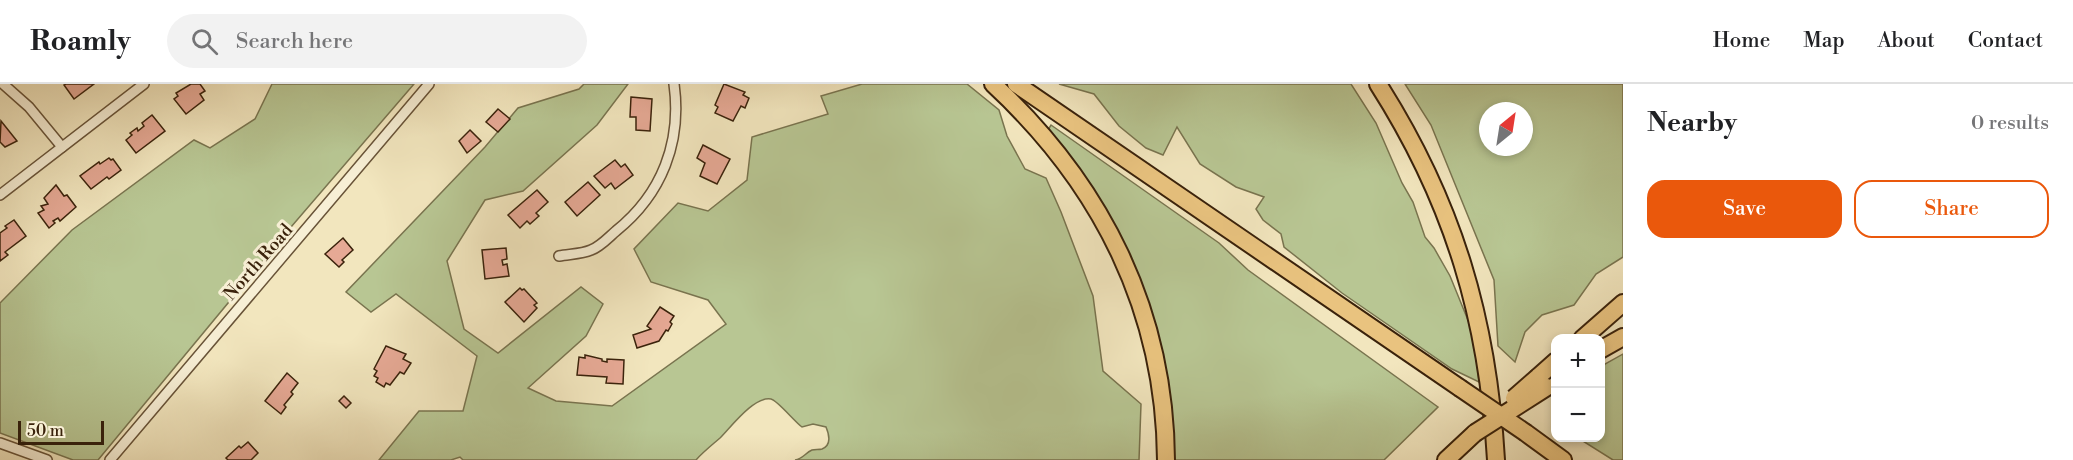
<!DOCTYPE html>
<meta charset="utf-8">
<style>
:root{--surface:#fff;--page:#f2f2f2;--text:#202124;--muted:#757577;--line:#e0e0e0;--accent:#ea580c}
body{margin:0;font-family:"Libre Bodoni",serif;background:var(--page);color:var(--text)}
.controls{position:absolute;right:18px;bottom:18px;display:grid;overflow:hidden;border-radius:12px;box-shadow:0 3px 9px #0003}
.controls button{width:54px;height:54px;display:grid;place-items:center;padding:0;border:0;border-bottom:2px solid var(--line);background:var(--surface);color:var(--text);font:30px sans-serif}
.compass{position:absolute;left:1479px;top:18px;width:54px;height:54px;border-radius:50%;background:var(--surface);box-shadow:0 3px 9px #0003;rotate:30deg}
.scale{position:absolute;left:18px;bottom:15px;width:86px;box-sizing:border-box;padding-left:6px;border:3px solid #3a220b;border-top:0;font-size:16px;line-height:21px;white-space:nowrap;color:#3a220b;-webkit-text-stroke:4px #f7efd5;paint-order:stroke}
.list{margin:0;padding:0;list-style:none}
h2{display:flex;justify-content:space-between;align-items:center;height:78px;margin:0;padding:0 24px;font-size:26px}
h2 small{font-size:20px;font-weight:400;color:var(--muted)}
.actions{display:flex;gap:12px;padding:18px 24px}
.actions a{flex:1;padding:14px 0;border:2px solid var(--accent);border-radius:18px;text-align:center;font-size:21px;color:var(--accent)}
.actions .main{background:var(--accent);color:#fff}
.icon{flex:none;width:33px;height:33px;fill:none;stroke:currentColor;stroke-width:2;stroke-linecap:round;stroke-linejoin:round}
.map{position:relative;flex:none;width:1623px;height:376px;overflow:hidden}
header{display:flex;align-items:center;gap:36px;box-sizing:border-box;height:84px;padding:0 30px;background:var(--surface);border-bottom:2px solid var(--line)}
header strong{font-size:28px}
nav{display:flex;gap:33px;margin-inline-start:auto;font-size:21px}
.search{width:420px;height:54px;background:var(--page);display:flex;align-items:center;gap:15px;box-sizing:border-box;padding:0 21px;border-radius:33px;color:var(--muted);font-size:22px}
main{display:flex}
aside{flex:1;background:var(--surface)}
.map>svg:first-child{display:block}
.green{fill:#b8c693;stroke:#79744f;stroke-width:1.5;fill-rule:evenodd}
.building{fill:#e6a995;stroke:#3a220b;stroke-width:1.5}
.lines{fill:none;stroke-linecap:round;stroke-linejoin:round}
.minor-casing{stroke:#685338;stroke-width:12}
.motorway-casing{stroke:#3a220b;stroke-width:20}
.minor{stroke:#f7efd5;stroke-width:9}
.motorway{stroke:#e9c37f;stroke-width:16}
.motorway-bridge-casing{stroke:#3a220b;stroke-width:20;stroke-linecap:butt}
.motorway-bridge{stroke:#e9c37f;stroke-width:16}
.labels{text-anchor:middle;stroke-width:6;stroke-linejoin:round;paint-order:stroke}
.street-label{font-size:18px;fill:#3a220b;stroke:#f7efd5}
</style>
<header>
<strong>Roamly</strong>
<div class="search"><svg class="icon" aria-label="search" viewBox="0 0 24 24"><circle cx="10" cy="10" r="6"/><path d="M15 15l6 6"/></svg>Search here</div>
<nav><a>Home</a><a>Map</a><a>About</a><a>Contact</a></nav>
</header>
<main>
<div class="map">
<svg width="1623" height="376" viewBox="0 0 1623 376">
<rect width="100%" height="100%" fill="#f2e6be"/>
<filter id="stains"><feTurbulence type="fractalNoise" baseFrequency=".00333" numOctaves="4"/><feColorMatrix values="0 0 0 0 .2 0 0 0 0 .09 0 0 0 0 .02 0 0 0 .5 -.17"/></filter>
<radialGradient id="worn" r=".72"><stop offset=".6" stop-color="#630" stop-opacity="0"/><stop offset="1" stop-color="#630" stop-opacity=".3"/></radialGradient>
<g class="green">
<path d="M272,0H414L291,143L98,376H73L0,349V219L72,146L194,56L210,64L255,35Z"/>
<path d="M584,0H628L597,41L523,107L485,116L447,177L464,245L498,269L581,203L603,220L586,252L528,304L556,317L612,322L726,240L708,216L651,198L634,165L678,119L708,127L747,96L752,53L828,30L821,12L862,0H967L999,26L1007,52L1025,85L1046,94L1061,128L1093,212L1103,287L1141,320L1139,376H795C803,375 805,369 812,366C815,365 819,366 822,365C832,361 829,350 826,343L813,340L802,343C795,338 777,316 771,315C754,312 731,343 720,354C712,361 703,368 696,376H463L460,373L451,376H379L419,327H463L477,272L396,210L371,228L346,208L485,63L518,24L579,5Z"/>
<path d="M1059,0H1351L1376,39L1402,99L1413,118L1425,153L1434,164L1450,192L1474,251L1479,298L1452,285L1342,209L1284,163L1281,150L1263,136L1256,125L1264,113L1236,103L1200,80L1177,43L1163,71L1146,64L1119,42L1094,10Z"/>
<path d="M1405,0H1623V173L1596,190L1574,221L1542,231L1525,248L1515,278L1498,262L1494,196L1431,41ZM1488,27H1524V63H1488Z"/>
<path d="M1051,41L1219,159L1248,186L1438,323L1384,376H1173L1167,308L1157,246L1144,208L1048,46Z"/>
<path d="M1623,270V376H1613L1578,354H1600L1601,286L1605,280Z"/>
</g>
<g class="building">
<path d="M66,0H94L74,15L64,1Z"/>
<path d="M191,0H200L205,7L200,10L204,16L186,30L174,15L178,12L176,9Z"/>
<path d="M724,0L745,8L743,11L749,14L745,24L741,22L733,37L715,29L718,23L715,21Z"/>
<path d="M631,13L652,15L650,47L636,46V33H630Z"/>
<path d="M498,25L510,35L498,48L486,38Z"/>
<path d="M152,31L165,47L136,69L126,56L132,51L130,49L137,44L138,47L144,42L142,39Z"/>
<path d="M1,37L17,57L5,63L0,58Z"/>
<path d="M470,46L481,57L467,69L459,57Z"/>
<path d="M703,61L730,75L717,100L700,92L705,79L697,74Z"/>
<path d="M109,74L111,76L113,75L121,86L109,95L107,93L91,105L80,92L99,78L100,80Z"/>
<path d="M615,76L621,83L625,80L633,91L615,105L611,99L605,104L594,92Z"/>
<path d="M588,98L600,111L577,132L565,118Z"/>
<path d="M56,101L64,112L67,111L76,123L60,137L58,134L53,137L55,139L49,144L38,129L44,126L41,122L48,120L44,114Z"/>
<path d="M537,106L548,118L536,129L539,132L530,140L527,137L520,144L508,131Z"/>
<path d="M14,136L26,152L5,168L8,171L0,177V149L7,144L5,142Z"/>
<path d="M343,154L353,166L342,176L344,178L339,183L325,170Z"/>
<path d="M506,164L507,175L502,176L503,181L507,180L509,192L485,195L482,166Z"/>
<path d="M520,204L522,206L524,205L537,219L534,221L537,224L524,238L505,218Z"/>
<path d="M660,223L674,232L670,238L672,240L668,247L666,246L659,257L637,264L633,251L651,245L647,242Z"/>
<path d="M386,262L406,270L403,275L411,279L404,290L400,288L390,301L386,299L384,303L376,298L378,294L374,292L377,287L374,285Z"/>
<path d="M585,271L602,275V277L607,278V275L624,276L623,300L606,299L607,293L577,291L579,273L585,274Z"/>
<path d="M287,289L298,299L291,308L293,310L284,321L286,323L281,330L265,317Z"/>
<path d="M344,312L351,319L346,324L339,317Z"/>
<path d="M248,358L258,369L251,376H228L226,374L239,362L241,364Z"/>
</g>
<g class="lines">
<defs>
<g id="minor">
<path d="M3,0L29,23L62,63"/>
<path d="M0,111L144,0"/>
<path d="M559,172C570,170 582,170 591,166C600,163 609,153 616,147C662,110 682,58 674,0"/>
<path d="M0,359L47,376"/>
<path d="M110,376L429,0"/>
</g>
<g id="motorway">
<path d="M993,0C1102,101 1165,227 1166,376"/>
<path d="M1016,0L1460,304"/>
<path d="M1378,0C1454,119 1488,236 1496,376"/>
<path d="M1582,255L1623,219"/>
<path d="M1600,266L1623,253"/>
<path d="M1538,293L1556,277"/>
<path d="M1526,349L1563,376"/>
<path d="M1446,376L1475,349"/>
</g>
</defs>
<use href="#minor" class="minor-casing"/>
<use href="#motorway" class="motorway-casing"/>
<use href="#minor" class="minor"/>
<use href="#motorway" class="motorway"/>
<defs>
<g id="motorway-bridge">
<path d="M1460,304L1526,349"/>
<path d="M1514,314L1538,293"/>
<path d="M1475,349L1547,303"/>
</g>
</defs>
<use href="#motorway-bridge" class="motorway-bridge-casing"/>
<use href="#motorway-bridge" class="motorway-bridge"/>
</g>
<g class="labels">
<g class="street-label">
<text transform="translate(258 178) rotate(-49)" y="6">North Road</text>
</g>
</g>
<rect width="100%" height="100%" filter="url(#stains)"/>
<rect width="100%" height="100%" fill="url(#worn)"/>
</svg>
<div class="controls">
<button>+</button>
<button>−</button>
</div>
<svg class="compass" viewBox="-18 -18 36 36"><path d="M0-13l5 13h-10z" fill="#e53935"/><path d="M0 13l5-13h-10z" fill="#757577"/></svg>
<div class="scale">50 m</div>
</div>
<aside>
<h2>Nearby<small>0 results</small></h2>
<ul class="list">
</ul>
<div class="actions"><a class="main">Save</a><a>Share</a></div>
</aside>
</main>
